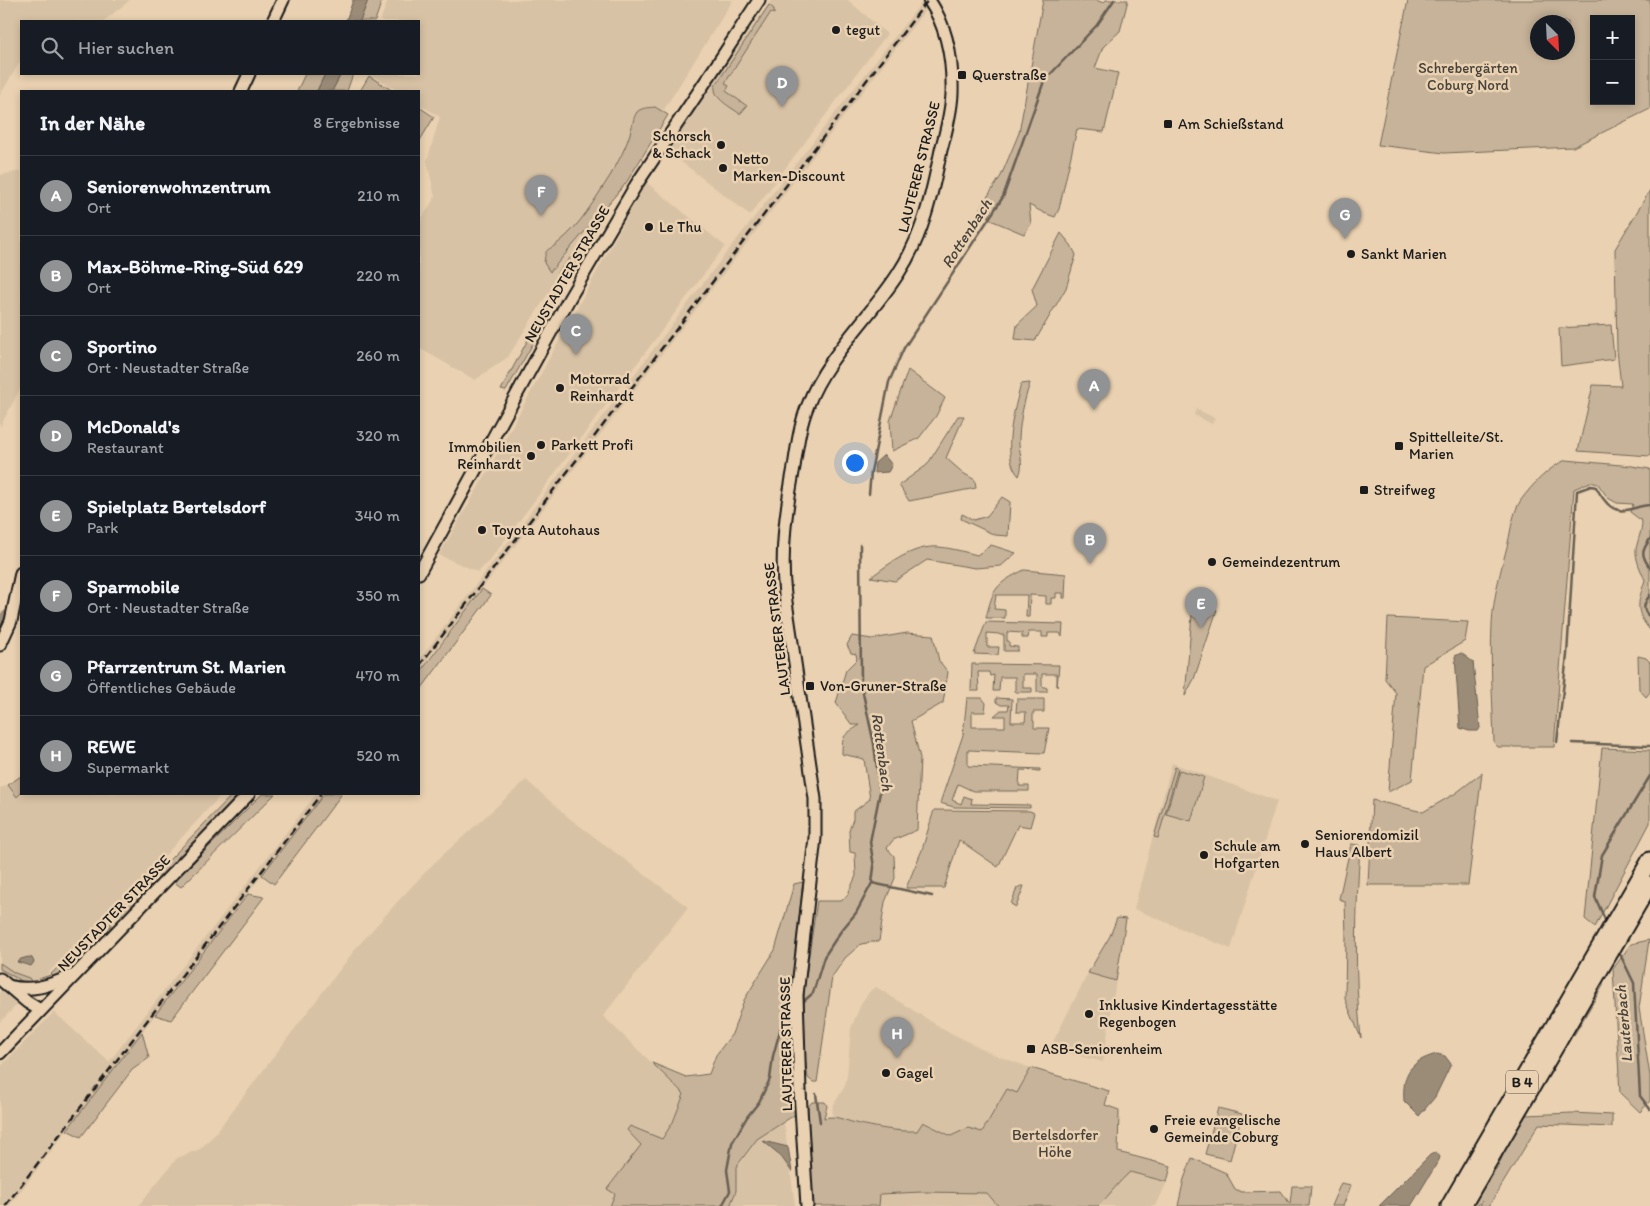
<!DOCTYPE html>
<html lang="de">
<meta charset="utf-8">
<style>
:root{--surface:#171b24;--page:#242831;--text:#f1f3f6;--muted:#9ea1a6;--line:#363941;--accent:#919294}
body{margin:0;font-family:Itim,sans-serif;background:var(--page);color:var(--text)}
.controls{position:absolute;right:15px;top:15px;display:grid;overflow:hidden;border-radius:0px;box-shadow:0 2px 8px #0003}
.controls button{width:45px;height:45px;display:grid;place-items:center;padding:0;border:0;border-bottom:1px solid var(--line);background:var(--surface);color:var(--text);font:25px sans-serif}
.compass{position:absolute;left:1530px;top:15px;width:45px;height:45px;border-radius:50%;background:var(--surface);box-shadow:0 2px 8px #0003;rotate:156deg}
.you{position:absolute;left:854px;top:462px;width:18px;height:18px;margin:-12px;border:4px solid #fff;border-radius:50%;background:#1a73e8;box-shadow:0 0 0 8px #1a73e833}
.badge{display:grid;place-items:center;width:32px;height:32px;border-radius:50%;background:var(--accent);color:#fff;font-size:16px;font-weight:700}
.pin{position:absolute;translate:-50% -41px;filter:drop-shadow(0 1px 2px #0008)}
.pin::after{content:'';position:absolute;top:26px;width:18px;height:15px;background:inherit;clip-path:polygon(0 0,100% 0,50% 100%)}
.list{margin:0;padding:0;list-style:none}
h2{display:flex;justify-content:space-between;align-items:center;height:65px;margin:0;padding:0 20px;font-size:21px}
h2 small{font-size:16px;font-weight:400;color:var(--muted)}
.list li{display:grid;grid-template-columns:32px 1fr auto;gap:15px;align-items:center;box-sizing:border-box;height:80px;padding:0 20px;border-top:1px solid var(--line)}
.list b{display:block;font-size:19px;white-space:nowrap}
.list p{margin:0;font-size:16px;white-space:nowrap;color:var(--muted)}
.list em{font-size:16px;font-style:normal;color:var(--muted)}
.icon{flex:none;width:28px;height:28px;fill:none;stroke:currentColor;stroke-width:2;stroke-linecap:round;stroke-linejoin:round}
.map{position:relative;flex:none;width:1650px;height:1206px;overflow:hidden}
.search{position:absolute;background:var(--surface);box-shadow:0 2px 8px #0003;left:20px;top:20px;width:400px;height:55px;display:flex;align-items:center;gap:12px;box-sizing:border-box;padding:0 18px;border-radius:0px;color:var(--muted);font-size:19px}
.panel{position:absolute;background:var(--surface);box-shadow:0 2px 8px #0003;left:20px;top:90px;width:400px;height:705px;border-radius:0px}
.map>svg:first-child{display:block}
.built{fill:#d8c2a5}
.green{fill:#c7b399;stroke:#72685a;fill-rule:evenodd}
.water{fill:#9b8c78;stroke:#685f53}
.lines{fill:none;stroke-linecap:round;stroke-linejoin:round}
.stream{stroke:#685f53;stroke-width:2.5}
.river{stroke:#9b8c78;stroke-width:14}
.tertiary-casing{stroke:#1c1c1c;stroke-width:15}
.trunk-casing{stroke:#1c1c1c;stroke-width:19}
.tertiary{stroke:#e9d1b1;stroke-width:11}
.trunk{stroke:#e9d1b1;stroke-width:15}
.rail{stroke:#1c1c1c;stroke-width:2.5;stroke-dasharray:8 4;stroke-linecap:butt}
.poi-dot{fill:#1c1c1c;stroke:#e9d1b1;stroke-width:2}
.labels{text-anchor:middle;stroke-width:5;stroke-linejoin:round;paint-order:stroke}
.shield{fill:#e9d1b1;stroke:#5a5249;stroke-width:1}
.shield-label{font-size:14px;font-weight:bold;fill:#1c1c1c}
.poi-label{font-size:15px;fill:#1c1c1c;stroke:#e9d1b1;text-anchor:start}
.park-label{font-size:15px;fill:#47423b;stroke:#e9d1b1}
.street-label{font-size:15px;fill:#1c1c1c;stroke:#e9d1b1}
.water-label{font-size:16px;font-style:italic;fill:#48433c;stroke:#e9d1b1}
</style>
<div class="map">
<svg width="1650" height="1206" viewBox="0 0 1650 1206">
<rect width="100%" height="100%" fill="#e9d1b1"/>
<filter id="ink" filterUnits="userSpaceOnUse"><feTurbulence type="fractalNoise" baseFrequency=".02" numOctaves="2"/><feDisplacementMap in="SourceGraphic" scale="10" xChannelSelector="R" yChannelSelector="G"/><feConvolveMatrix kernelMatrix="1 2 1 2 8 2 1 2 1" color-interpolation-filters="sRGB"/></filter>
<g filter="url(#ink)">
<g class="built">
<path d="M0,0H130L104,21H21V60L0,95Z"/>
<path d="M388,0H733L508,357L475,380L419,348V223L435,197L427,161L440,117L419,104V91H398L369,74H419V21H380Z"/>
<path d="M771,0H848L887,34L750,215L666,150Z"/>
<path d="M922,2L926,9L419,671V660L720,261Z"/>
<path d="M21,171V387L0,427V175Z"/>
<path d="M646,182L725,246L490,560L478,572L439,555L486,474Z"/>
<path d="M1196,409L1215,418L1212,424L1194,415Z"/>
<path d="M1172,763L1277,801L1231,949L1134,909Z"/>
<path d="M526,780L568,817L688,907L603,1016L684,1094L673,1122L662,1139L627,1129L641,1145L607,1189L615,1194L610,1206H138L177,1158L200,1149L214,1135L357,947L400,899L433,864Z"/>
<path d="M8,785L18,797L21,793L222,794L104,921L58,963L0,1022V788Z"/>
<path d="M316,794H324L9,1206H0V1067L54,1012L109,1062Z"/>
<path d="M1088,973L1116,981L1103,1062L1050,1048Z"/>
<path d="M876,987L943,1029L993,1054L1031,1068L1017,1093L1007,1089L982,1132L968,1128L951,1136L924,1122L917,1131L901,1132L853,1122L832,1116L833,1106L845,1086L847,1076L851,1028L862,1002L871,990Z"/>
<path d="M784,1122L795,1206H730L736,1191V1169L757,1139Z"/>
<path d="M1130,1172L1167,1182L1156,1206H1098L1106,1198L1118,1182Z"/>
<path d="M922,1192L987,1193L998,1206H879L880,1194Z"/>
</g>
<g class="green">
<path d="M368,0H382L375,21H360Z"/>
<path d="M1043,0H1096L1103,3L1106,0H1128L1120,31L1103,47L1095,68L1118,73L1104,132L1077,129L1059,209L1055,217L1044,213L1029,205L1031,224L1024,234L993,221L980,208L1001,176L1019,133Z"/>
<path d="M1408,0H1650V109L1573,147L1444,153L1378,145ZM1594,19H1631V101H1594ZM1568,22V52H1538V22Z"/>
<path d="M769,5L774,9V14L771,12L725,83L729,86L726,91L747,106L740,114C731,107 713,99 715,86Z"/>
<path d="M305,74H325L317,91H297Z"/>
<path d="M341,74H353L347,91H332Z"/>
<path d="M369,76L393,91H360Z"/>
<path d="M419,107L434,117L419,142Z"/>
<path d="M655,107L668,115L626,183L550,272L544,263C546,245 548,252 558,243C580,226 595,199 610,176C618,162 627,146 631,130C633,124 633,118 637,112C642,107 649,108 655,107Z"/>
<path d="M1650,190V456L1578,451L1593,385L1621,386L1617,350L1615,249Z"/>
<path d="M600,224L574,264L566,272L557,273Z"/>
<path d="M1061,233L1071,245L1076,255L1066,288L1035,341L1015,339L1017,325L1037,306L1032,289Z"/>
<path d="M540,317H548L506,391L501,390Z"/>
<path d="M1611,325L1614,359L1561,366L1559,328Z"/>
<path d="M908,370L945,398L936,416L919,438L892,451L890,421Z"/>
<path d="M1030,383C1024,401 1020,419 1019,438C1018,451 1025,463 1019,476C1000,456 1015,408 1021,384Z"/>
<path d="M958,416H964L946,458L963,473L975,480L976,488L909,501L899,485L927,465Z"/>
<path d="M1566,460L1632,466L1650,469V630C1634,611 1638,602 1645,580C1641,571 1635,559 1636,549C1638,539 1642,531 1642,521L1630,512L1633,504L1617,503L1608,498L1598,484L1590,482L1574,489L1554,747H1498L1494,743C1493,704 1490,664 1492,625C1493,597 1501,570 1508,543C1511,529 1513,512 1521,500C1531,486 1550,466 1566,460Z"/>
<path d="M1002,497L1010,502L1008,536L995,535L961,519L962,514L974,520L987,516Z"/>
<path d="M991,545L1016,553L1001,566L975,568L927,560L895,581L871,577C890,563 914,545 939,547C951,548 965,552 977,555Z"/>
<path d="M1024,570L1066,574L1065,598H1063V593H1056V598H1051V604H1046V596L1030,595L1029,617H1026L1027,595H996L994,609L1005,610V618H986C993,588 996,584 1024,570Z"/>
<path d="M482,589L491,595L419,692V674Z"/>
<path d="M1193,603L1217,610L1194,679L1185,696Z"/>
<path d="M1388,618L1468,622L1465,641L1423,666L1412,780L1388,792L1396,693L1385,679Z"/>
<path d="M986,622L1063,624L1062,637L1060,633H1048V637H1042V632H1029L1028,638H1022V633L1007,632V641H1009V646L1018,647V651H1004V635H1000L999,634L987,633V647H999L998,655L974,654Z"/>
<path d="M907,633L933,635L939,661L948,672L943,703L911,721L920,758L917,830L893,840L887,848L894,856L895,878L885,902L879,941L861,944L845,958L832,977L817,1082H813L808,1078L805,1057L804,989L817,901H841L847,896L856,876L855,853L850,852L849,830L853,819V812L870,799L864,759L842,754C842,734 844,735 860,725H852L836,703L846,670L857,659L856,654L851,653L847,645L852,636L872,639Z"/>
<path d="M1638,656L1646,658L1650,662V692L1646,697L1639,689Z"/>
<path d="M972,664L1059,665L1057,687V674H1042V686L1047,688V692H1037V674H1023V688H1032V692H1015V677H1000L999,691H993L994,675L990,676L989,672H978L979,691H971Z"/>
<path d="M967,698H982L986,703L985,712H972V727H1005V716H994L1001,710H1008L1009,705H1001L996,702V698L1012,699L1011,722H1025L1026,712H1016L1017,699H1044V712H1033V721H1034V728H1049L1044,753L968,750V766L1040,769V771L1020,770L1019,786H1029V791H973L958,784L952,800L961,804L964,796L972,799L971,804L1030,805V808L954,807L940,803L963,735Z"/>
<path d="M1602,748L1650,750V823L1595,927L1585,919Z"/>
<path d="M1175,767L1178,768L1158,838L1154,837Z"/>
<path d="M1179,770L1204,777L1191,821L1166,814Z"/>
<path d="M1482,773L1468,885H1368L1372,800L1423,812L1456,793Z"/>
<path d="M21,776V793L17,797L8,785Z"/>
<path d="M233,794H240L125,914L116,915Z"/>
<path d="M262,794H275L181,887L174,882Z"/>
<path d="M324,794H339L341,795L274,884L262,875Z"/>
<path d="M934,810L1030,811L1034,813L1030,827L1018,825L998,867L959,840L944,888H906L922,850Z"/>
<path d="M1351,844L1360,845C1356,910 1354,974 1361,1038L1345,999L1346,937L1345,901L1339,899Z"/>
<path d="M803,882L790,999L796,1114L757,1139L736,1167V1191L730,1206H610L615,1194L607,1189L641,1145L627,1130L630,1126L662,1139L673,1122L684,1094L652,1063L686,1077L709,1074L716,1055L732,1034L744,1000L775,950L794,884Z"/>
<path d="M1021,886H1024L1016,907L1011,904L1017,888Z"/>
<path d="M248,894L264,897L171,1020L155,1015Z"/>
<path d="M1117,918L1126,919L1116,981L1088,973L1110,936Z"/>
<path d="M111,920V926C101,934 91,942 81,951C68,964 58,978 40,985L39,979L50,975L82,944Z"/>
<path d="M1649,940L1639,1008L1650,1076V1101L1640,1112L1620,1093L1613,969L1631,944Z"/>
<path d="M0,963L15,973L29,978L33,984H27L0,969Z"/>
<path d="M1604,984L1574,1035L1571,1032L1598,986Z"/>
<path d="M142,1032L149,1058L132,1070L81,1137L67,1130Z"/>
<path d="M1031,1068L1109,1091L1105,1105L1119,1110L1118,1152L1171,1166L1167,1182L1130,1172C1118,1182 1110,1195 1098,1206H998L987,1193L922,1192L880,1194L879,1206H814L808,1136V1107L812,1102H825L827,1106L824,1118C835,1115 844,1120 855,1123C875,1127 896,1132 917,1131L923,1122L951,1136L968,1128L982,1132L1007,1089L1017,1093Z"/>
<path d="M1218,1108L1242,1114L1230,1160L1205,1154Z"/>
<path d="M1572,1113L1612,1115V1127L1539,1124L1489,1206H1480L1482,1201L1477,1206H1469L1483,1183L1498,1167L1507,1145L1526,1115Z"/>
<path d="M1192,1158L1226,1173L1235,1189L1241,1192L1281,1191L1290,1204L1292,1186H1311L1309,1206H1178L1184,1179Z"/>
<path d="M1341,1183L1351,1185L1343,1206H1331Z"/>
</g>
<g class="water">
<path d="M353,0H368L360,21H346Z"/>
<path d="M325,74H341L332,91H317Z"/>
<path d="M884,455L892,465L888,472L874,473L875,463Z"/>
<path d="M1461,653L1473,662L1480,728L1478,731H1469L1460,728L1455,656Z"/>
<path d="M28,957L32,958L34,962L31,966L17,962L21,959Z"/>
<path d="M1437,1054L1445,1056L1451,1064L1435,1097L1419,1116L1404,1101C1402,1074 1410,1061 1437,1054Z"/>
<path d="M763,1141L788,1147L792,1172L780,1155Z"/>
<path d="M1436,1152L1440,1157L1439,1160L1411,1206H1379L1430,1155Z"/>
</g>
<g class="lines">
<g class="stream">
<path d="M869,494L871,472L889,382L904,348L1003,197L1044,81L1097,25L1114,0"/>
<path d="M1650,539C1641,552 1641,555 1650,568"/>
<path d="M1650,595C1644,603 1641,610 1650,617"/>
<path d="M1557,742L1567,655L1577,491L1591,486L1596,487C1602,498 1611,513 1626,510C1634,509 1641,505 1650,505"/>
<path d="M1572,743L1650,746"/>
<path d="M872,883L932,896"/>
<path d="M1607,924L1595,897L1602,855L1650,776"/>
<path d="M1618,950L1634,983L1640,1096L1650,1109"/>
<path d="M804,1001L813,993L824,957L841,931L856,913L872,883L874,867L870,842L880,792L874,744L861,684L860,545"/>
<path d="M816,1094L820,1122"/>
<path d="M722,1206L730,1191L727,1170L732,1143L747,1117L759,1102L770,1079L773,1056L786,1009L791,1007"/>
</g>
<path class="river" d="M0,622L21,609"/>
<defs>
<g id="tertiary">
<path d="M273,21L283,0"/>
<path d="M241,91L249,74"/>
<path d="M419,573L569,299L636,185L722,57L759,0"/>
<path d="M0,645L11,621L21,573"/>
<path d="M0,979L27,1002L40,1010"/>
<path d="M8,986C31,992 49,986 71,976"/>
<path d="M0,1053L249,794"/>
<path d="M807,1206L800,1091L797,995L815,838V799L785,595C780,552 786,510 794,467C797,447 800,424 808,405C825,358 871,316 898,274C923,236 932,194 941,150C946,132 951,113 952,94C953,62 947,27 929,0"/>
</g>
<g id="trunk">
<path d="M1449,1206L1650,860"/>
<path d="M1463,1206L1650,884"/>
</g>
</defs>
<use href="#tertiary" class="tertiary-casing"/>
<use href="#trunk" class="trunk-casing"/>
<use href="#tertiary" class="tertiary"/>
<use href="#trunk" class="trunk"/>
<g class="rail">
<path d="M419,666L928,0"/>
<path d="M5,1206L321,794"/>
</g>
</g>
</g>
<g class="poi-dot">
<circle cx="836" cy="30" r="5"/>
<rect x="957" y="70" width="10" height="10" rx="2.5"/>
<rect x="1163" y="119" width="10" height="10" rx="2.5"/>
<circle cx="721" cy="145" r="5"/>
<circle cx="723" cy="168" r="5"/>
<circle cx="649" cy="227" r="5"/>
<circle cx="1351" cy="254" r="5"/>
<circle cx="560" cy="388" r="5"/>
<circle cx="541" cy="445" r="5"/>
<rect x="1394" y="441" width="10" height="10" rx="2.5"/>
<circle cx="531" cy="456" r="5"/>
<rect x="1359" y="485" width="10" height="10" rx="2.5"/>
<circle cx="482" cy="530" r="5"/>
<circle cx="1212" cy="562" r="5"/>
<rect x="805" y="681" width="10" height="10" rx="2.5"/>
<circle cx="1305" cy="844" r="5"/>
<circle cx="1204" cy="855" r="5"/>
<circle cx="1089" cy="1014" r="5"/>
<rect x="1026" y="1044" width="10" height="10" rx="2.5"/>
<circle cx="886" cy="1073" r="5"/>
<circle cx="1154" cy="1129" r="5"/>
</g>
<g class="labels">
<rect class="shield" x="1506" y="1070.5" width="32" height="23" rx="4"/>
<g class="shield-label">
<text x="1522" y="1087">B 4</text>
</g>
<g class="poi-label">
<text x="846" y="35">tegut</text>
<text x="972" y="80">Querstraße</text>
<text x="1178" y="129">Am Schießstand</text>
<text x="711" y="141" text-anchor="end">Schorsch<tspan x="711" dy="17">&amp; Schack</tspan></text>
<text x="733" y="164">Netto<tspan x="733" dy="17">Marken-Discount</tspan></text>
<text x="659" y="232">Le Thu</text>
<text x="1361" y="259">Sankt Marien</text>
<text x="570" y="384">Motorrad<tspan x="570" dy="17">Reinhardt</tspan></text>
<text x="1409" y="442">Spittelleite/St.<tspan x="1409" dy="17">Marien</tspan></text>
<text x="551" y="450">Parkett Profi</text>
<text x="521" y="452" text-anchor="end">Immobilien<tspan x="521" dy="17">Reinhardt</tspan></text>
<text x="1374" y="495">Streifweg</text>
<text x="492" y="535">Toyota Autohaus</text>
<text x="1222" y="567">Gemeindezentrum</text>
<text x="820" y="691">Von-Gruner-Straße</text>
<text x="1315" y="840">Seniorendomizil<tspan x="1315" dy="17">Haus Albert</tspan></text>
<text x="1214" y="851">Schule am<tspan x="1214" dy="17">Hofgarten</tspan></text>
<text x="1099" y="1010">Inklusive Kindertagesstätte<tspan x="1099" dy="17">Regenbogen</tspan></text>
<text x="1041" y="1054">ASB-Seniorenheim</text>
<text x="896" y="1078">Gagel</text>
<text x="1164" y="1125">Freie evangelische<tspan x="1164" dy="17">Gemeinde Coburg</tspan></text>
</g>
<g class="park-label">
<text x="1468" y="73">Schrebergärten<tspan x="1468" dy="17">Coburg Nord</tspan></text>
<text x="1055" y="1140">Bertelsdorfer<tspan x="1055" dy="17">Höhe</tspan></text>
</g>
<g class="street-label">
<text transform="translate(919 167) rotate(-76)" y="5">LAUTERER STRASSE</text>
<text transform="translate(567 274) rotate(-60)" y="5">NEUSTADTER STRASSE</text>
<text transform="translate(777 629) rotate(-97)" y="5">LAUTERER STRASSE</text>
<text transform="translate(114 913) rotate(-46)" y="5">NEUSTADTER STRASSE</text>
<text transform="translate(786 1044) rotate(-91)" y="5">LAUTERER STRASSE</text>
</g>
<g class="water-label">
<text transform="translate(966 233) rotate(-57)" y="6">Rottenbach</text>
<text transform="translate(883 752) rotate(82)" y="6">Rottenbach</text>
<text transform="translate(1623 1024) rotate(-95)" y="6">Lauterbach</text>
</g>
</g>
</svg>
<div class="controls">
<button>+</button>
<button>−</button>
</div>
<svg class="compass" viewBox="-18 -18 36 36"><path d="M0-13l5 13h-10z" fill="#e53935"/><path d="M0 13l5-13h-10z" fill="#9ea1a6"/></svg>
<div class="you"></div>
<div class="pin badge" style="left:1094px;top:410px">A</div>
<div class="pin badge" style="left:1090px;top:564px">B</div>
<div class="pin badge" style="left:576px;top:355px">C</div>
<div class="pin badge" style="left:782px;top:107px">D</div>
<div class="pin badge" style="left:1201px;top:628px">E</div>
<div class="pin badge" style="left:541px;top:216px">F</div>
<div class="pin badge" style="left:1345px;top:239px">G</div>
<div class="pin badge" style="left:897px;top:1058px">H</div>
<div class="search"><svg class="icon" aria-label="search" viewBox="0 0 24 24"><circle cx="10" cy="10" r="6"/><path d="M15 15l6 6"/></svg>Hier suchen</div>
<section class="panel">
<h2>In der Nähe<small>8 Ergebnisse</small></h2>
<ul class="list">
<li><span class="badge">A</span><div><b>Seniorenwohnzentrum</b><p>Ort</p></div><em>210 m</em></li>
<li><span class="badge">B</span><div><b>Max-Böhme-Ring-Süd 629</b><p>Ort</p></div><em>220 m</em></li>
<li><span class="badge">C</span><div><b>Sportino</b><p>Ort · Neustadter Straße</p></div><em>260 m</em></li>
<li><span class="badge">D</span><div><b>McDonald's</b><p>Restaurant</p></div><em>320 m</em></li>
<li><span class="badge">E</span><div><b>Spielplatz Bertelsdorf</b><p>Park</p></div><em>340 m</em></li>
<li><span class="badge">F</span><div><b>Sparmobile</b><p>Ort · Neustadter Straße</p></div><em>350 m</em></li>
<li><span class="badge">G</span><div><b>Pfarrzentrum St. Marien</b><p>Öffentliches Gebäude</p></div><em>470 m</em></li>
<li><span class="badge">H</span><div><b>REWE</b><p>Supermarkt</p></div><em>520 m</em></li>
</ul>
</section>
</div>
